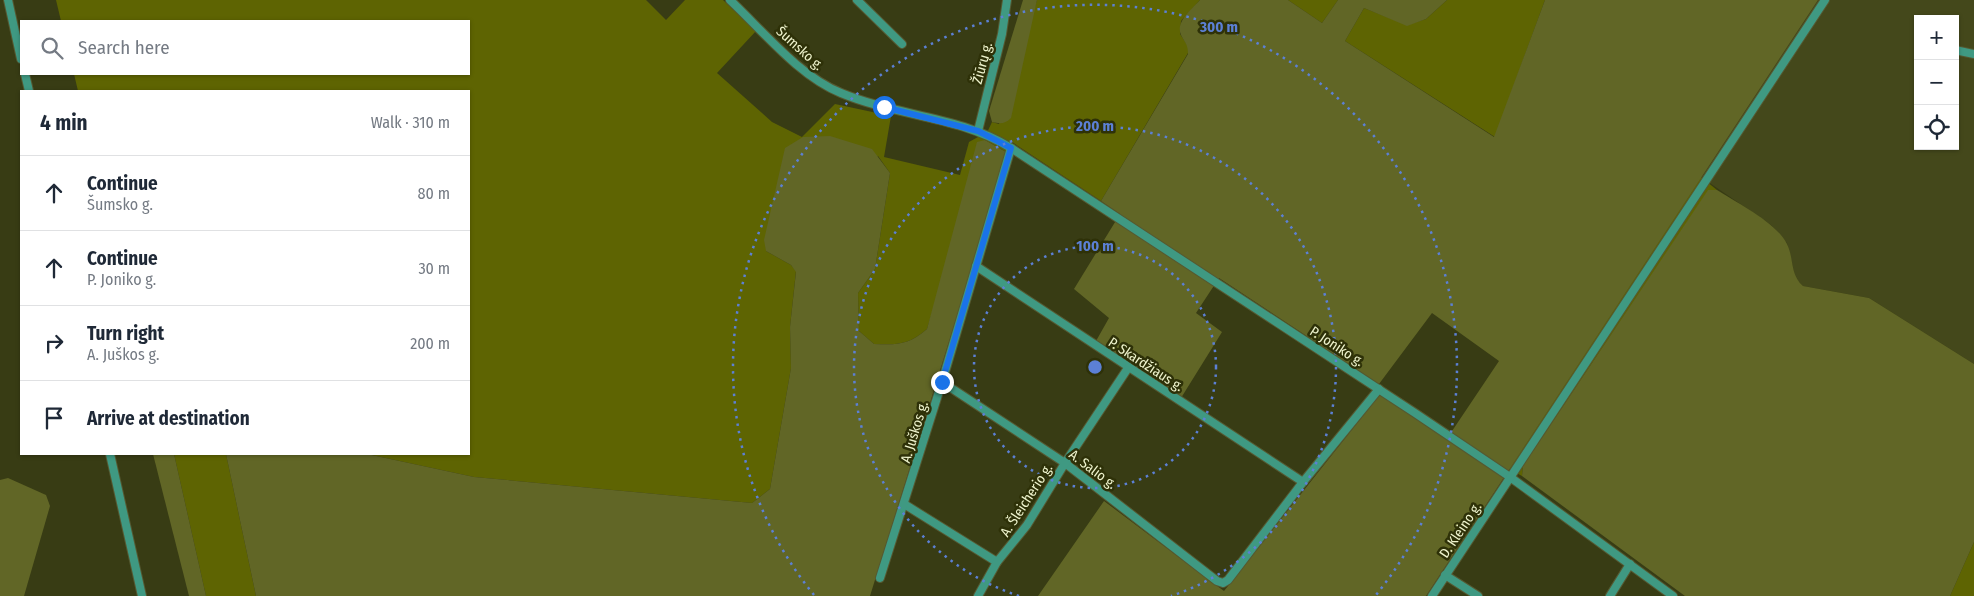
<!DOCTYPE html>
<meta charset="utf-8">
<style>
:root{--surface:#fff;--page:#f2f2f3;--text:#1f2937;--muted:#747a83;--line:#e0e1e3}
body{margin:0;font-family:"Fira Sans Condensed",sans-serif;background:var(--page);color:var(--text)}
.controls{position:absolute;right:15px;top:15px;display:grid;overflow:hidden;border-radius:0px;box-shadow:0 1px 4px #0004}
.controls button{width:45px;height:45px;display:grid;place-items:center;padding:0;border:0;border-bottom:1px solid var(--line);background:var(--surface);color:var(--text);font:25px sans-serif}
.stop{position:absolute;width:15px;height:15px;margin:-11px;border:4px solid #1a73e8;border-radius:50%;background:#fff}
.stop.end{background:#1a73e8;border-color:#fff;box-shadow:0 1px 5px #0008}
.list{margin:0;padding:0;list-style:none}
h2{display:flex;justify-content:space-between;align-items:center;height:65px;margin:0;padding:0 20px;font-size:21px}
h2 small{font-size:16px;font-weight:400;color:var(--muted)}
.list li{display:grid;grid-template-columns:32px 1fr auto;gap:15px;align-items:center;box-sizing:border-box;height:75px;padding:0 20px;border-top:1px solid var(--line)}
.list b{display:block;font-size:19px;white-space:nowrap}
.list p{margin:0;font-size:16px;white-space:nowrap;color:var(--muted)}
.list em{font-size:16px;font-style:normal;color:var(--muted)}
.icon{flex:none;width:28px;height:28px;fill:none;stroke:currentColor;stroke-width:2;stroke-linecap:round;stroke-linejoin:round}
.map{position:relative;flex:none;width:1974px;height:596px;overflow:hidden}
.search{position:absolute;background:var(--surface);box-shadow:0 1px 4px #0004;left:20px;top:20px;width:450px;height:55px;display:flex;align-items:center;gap:12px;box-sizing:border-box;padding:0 18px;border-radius:0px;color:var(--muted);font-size:19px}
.panel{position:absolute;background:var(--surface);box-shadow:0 1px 4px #0004;left:20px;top:90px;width:450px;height:365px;border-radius:0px}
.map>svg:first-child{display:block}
.built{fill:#44481b;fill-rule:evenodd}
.green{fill:#5e6402}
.forest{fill:#616626}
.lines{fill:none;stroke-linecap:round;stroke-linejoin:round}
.minor-casing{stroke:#555932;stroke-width:10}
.minor{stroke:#3f9982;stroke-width:8}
.route{stroke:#1a73e8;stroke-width:6}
.ring{fill:none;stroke:#5c80d5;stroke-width:2.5;stroke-dasharray:2.5 5}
.labels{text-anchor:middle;stroke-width:5;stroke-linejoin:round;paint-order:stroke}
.street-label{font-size:14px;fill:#eff4ce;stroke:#2e3108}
.centre{fill:#5c80d5;stroke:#2e3108;stroke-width:2.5}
.ring-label{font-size:15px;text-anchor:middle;font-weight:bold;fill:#5c80d5;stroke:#2e3108;stroke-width:5;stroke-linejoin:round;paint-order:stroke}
</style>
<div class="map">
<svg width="1974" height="596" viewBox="0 0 1974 596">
<rect width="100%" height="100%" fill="#383c14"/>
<path class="built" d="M1818,0H1974V364L1869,298L1803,286L1796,280L1787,243L1771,225L1701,177ZM1918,19H1955V146H1918Z"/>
<g class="green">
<path d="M56,0H646L666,20L685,0H723L756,31L717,73L772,122L802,137L835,104L891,116L884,157L960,175L969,142L978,137H985L992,122L999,124L1037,0H1200L1181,21L1180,34L1188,46V53L1101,201L1012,142L1006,152L985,140L927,329C909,345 897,345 874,344L859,331L858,293L875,269L890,173L878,156L766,251L791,265L796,271L790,327L791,368L770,489L752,503L474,477L367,454H469V91H78L74,74H469V21H61Z"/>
<path d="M1288,0H1338L1322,23Z"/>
<path d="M1447,0H1545L1495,137L1345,41L1364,8L1407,25L1426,19Z"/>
<path d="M1701,177L1717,190L1708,191L1523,466L1522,476L1509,469Z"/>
<path d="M174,454H226L256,596H206Z"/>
<path d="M1974,542V596H1950Z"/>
</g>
<g class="forest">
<path d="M1023,0H1037L1011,118C1005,124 1000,124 992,122L989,111Z"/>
<path d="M1200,0H1288L1322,23L1338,0H1447L1426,19L1407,26L1364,8L1345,41L1494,137L1545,0H1818L1426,596H1038L1104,501L1224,591L1381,393L1448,437L1499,361L1432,313L1379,384L1219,278L1196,313L1222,332L1181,398L1096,341L1109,318L1074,289L1120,214L1101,201L1188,54C1188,44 1185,43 1181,35C1175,22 1192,9 1200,0Z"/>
<path d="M830,136L872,149L890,173L875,269L858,293L859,331L874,344C897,345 909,345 927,329L977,142L985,140L1006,152V158L870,596H256L226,454H367L474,477L752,503L770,489L791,368L790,327L796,272L791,265L766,251L764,240L785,148L803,137Z"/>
<path d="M1708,190H1717C1737,203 1776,222 1787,244C1794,258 1790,275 1803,286L1869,298L1974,364V542L1950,596H1685L1522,476L1523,466Z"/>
<path d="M153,454H174L206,596H189Z"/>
<path d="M8,478L46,495L50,506L24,596H0V480Z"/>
</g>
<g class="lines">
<defs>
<g id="minor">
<path d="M8,0L21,59"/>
<path d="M730,0C763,31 799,76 841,93C896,116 960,116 1011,148L1415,413L1510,477L1673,596"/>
<path d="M857,0L902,44"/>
<path d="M1955,50L1974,54"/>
<path d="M25,74L29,91"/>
<path d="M978,131L1002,34L1007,0"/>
<path d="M976,266L1303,482"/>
<path d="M942,382L1065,463L1217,581L1223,583L1228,580L1303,482L1379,389"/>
<path d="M110,454L142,596"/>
<path d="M904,504L997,562"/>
<path d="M1445,575L1478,596"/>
<path d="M880,578L942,382L1011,148"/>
<path d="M978,596L997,562L1027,525L1065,463L1128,368"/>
<path d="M1432,596L1825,0"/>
<path d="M1610,596L1630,564"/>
</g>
</defs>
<use href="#minor" class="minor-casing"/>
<use href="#minor" class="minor"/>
</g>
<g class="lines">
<path class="route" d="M884,107L978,131L1011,148L942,382"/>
</g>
<g class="ring">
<circle cx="1095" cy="367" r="121"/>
<path d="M1019 596A241 241 0 1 1 1171 596"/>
<path d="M814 595A362 362 0 1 1 1376 595"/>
</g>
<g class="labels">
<g class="street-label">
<text transform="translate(800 48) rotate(42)" y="5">Šumsko g.</text>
<text transform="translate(982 63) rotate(-75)" y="5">Žiūrų g.</text>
<text transform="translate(1337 346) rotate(33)" y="5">P. Joniko g.</text>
<text transform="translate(1146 364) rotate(33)" y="5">P. Skardžiaus g.</text>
<text transform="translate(914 432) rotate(-73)" y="5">A. Juškos g.</text>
<text transform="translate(1093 469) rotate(37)" y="5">A. Salio g.</text>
<text transform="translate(1026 500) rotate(-57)" y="5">A. Šleicherio g.</text>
<text transform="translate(1460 530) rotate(-56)" y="5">D. Kleino g.</text>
</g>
</g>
<circle cx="1095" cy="367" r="8" class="centre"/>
<g class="ring-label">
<text x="1219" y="32">300 m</text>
<text x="1095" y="131">200 m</text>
<text x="1095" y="251">100 m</text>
</g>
</svg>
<div class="controls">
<button>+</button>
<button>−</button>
<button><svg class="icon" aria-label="locate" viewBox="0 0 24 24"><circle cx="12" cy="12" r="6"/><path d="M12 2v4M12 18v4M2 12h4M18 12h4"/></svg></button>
</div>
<div class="stop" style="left:884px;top:107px"></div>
<div class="stop end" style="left:942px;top:382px"></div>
<div class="search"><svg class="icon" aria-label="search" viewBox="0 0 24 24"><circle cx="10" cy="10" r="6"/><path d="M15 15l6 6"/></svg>Search here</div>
<section class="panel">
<h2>4 min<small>Walk · 310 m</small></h2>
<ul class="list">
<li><svg class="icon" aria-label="ahead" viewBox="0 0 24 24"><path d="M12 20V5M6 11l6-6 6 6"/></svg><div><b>Continue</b><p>Šumsko g.</p></div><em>80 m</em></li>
<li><svg class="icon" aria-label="ahead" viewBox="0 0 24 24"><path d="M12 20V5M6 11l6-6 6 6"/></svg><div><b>Continue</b><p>P. Joniko g.</p></div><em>30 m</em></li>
<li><svg class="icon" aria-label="right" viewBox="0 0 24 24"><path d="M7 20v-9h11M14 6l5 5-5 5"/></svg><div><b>Turn right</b><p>A. Juškos g.</p></div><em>200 m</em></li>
<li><svg class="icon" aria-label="arrive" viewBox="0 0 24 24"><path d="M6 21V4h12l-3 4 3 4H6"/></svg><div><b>Arrive at destination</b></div></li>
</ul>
</section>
</div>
